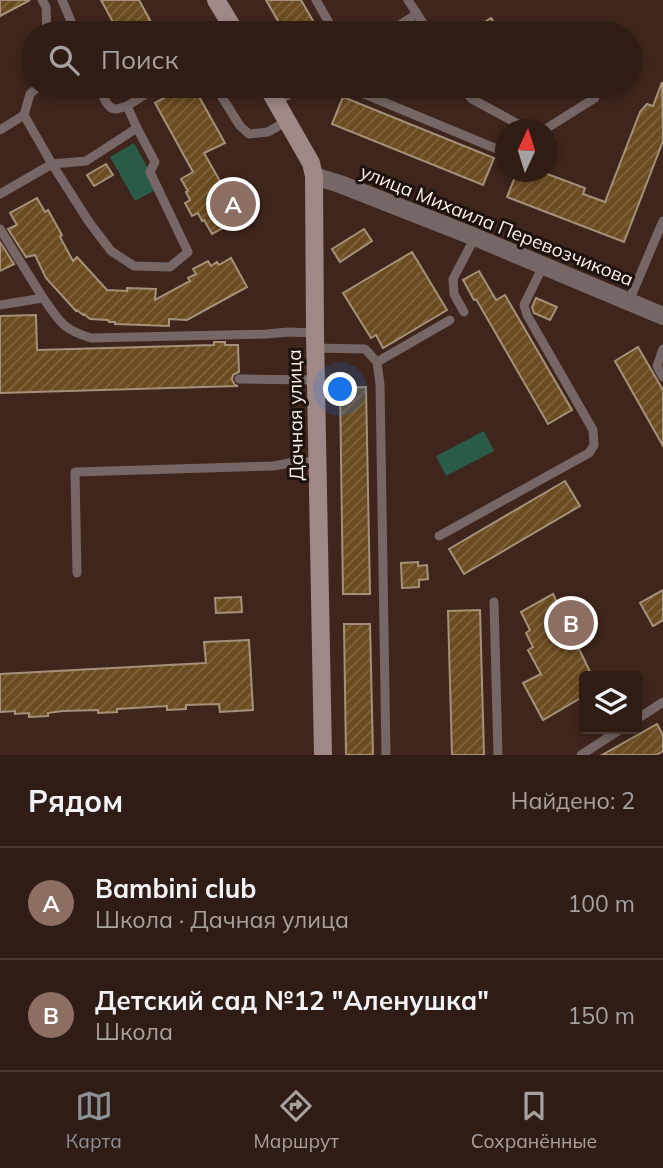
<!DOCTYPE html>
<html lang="ru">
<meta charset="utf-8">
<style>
:root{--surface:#2f1c15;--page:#37251e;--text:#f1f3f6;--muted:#a7a1a0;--line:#4a3a34;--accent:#8c9099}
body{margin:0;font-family:Mulish,sans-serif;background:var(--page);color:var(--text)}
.controls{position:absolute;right:21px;bottom:21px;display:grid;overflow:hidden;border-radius:7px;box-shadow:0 4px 10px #0003}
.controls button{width:63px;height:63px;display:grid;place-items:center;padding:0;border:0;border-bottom:2px solid var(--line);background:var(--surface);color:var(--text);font:35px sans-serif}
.compass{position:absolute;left:495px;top:119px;width:63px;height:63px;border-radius:50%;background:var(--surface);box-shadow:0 4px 10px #0003;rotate:4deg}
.you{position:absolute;left:341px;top:390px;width:24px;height:24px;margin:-18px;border:5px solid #fff;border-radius:50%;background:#1a73e8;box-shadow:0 0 0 10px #1a73e833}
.badge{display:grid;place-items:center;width:46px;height:46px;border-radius:50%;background:var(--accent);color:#fff;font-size:23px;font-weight:700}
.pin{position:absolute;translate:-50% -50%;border:4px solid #fff;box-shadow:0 2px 7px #0006}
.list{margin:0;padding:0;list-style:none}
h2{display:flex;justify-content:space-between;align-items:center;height:91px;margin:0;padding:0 28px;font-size:30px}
h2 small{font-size:23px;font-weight:400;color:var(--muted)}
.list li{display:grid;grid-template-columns:46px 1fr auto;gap:21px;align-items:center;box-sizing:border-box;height:112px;padding:0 28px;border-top:2px solid var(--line)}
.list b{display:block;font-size:26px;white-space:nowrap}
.list p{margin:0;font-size:23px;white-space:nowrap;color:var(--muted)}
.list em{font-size:23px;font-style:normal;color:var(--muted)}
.icon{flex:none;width:38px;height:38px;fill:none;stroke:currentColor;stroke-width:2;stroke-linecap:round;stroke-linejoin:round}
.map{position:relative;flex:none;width:663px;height:755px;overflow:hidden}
.search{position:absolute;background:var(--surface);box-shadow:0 4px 10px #0003;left:21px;right:21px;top:21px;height:77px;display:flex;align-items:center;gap:18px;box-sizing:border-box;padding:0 24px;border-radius:38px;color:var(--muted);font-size:26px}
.sheet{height:315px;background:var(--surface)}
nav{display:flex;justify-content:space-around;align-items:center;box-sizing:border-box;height:98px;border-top:2px solid var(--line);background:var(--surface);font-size:19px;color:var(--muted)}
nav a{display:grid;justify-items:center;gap:4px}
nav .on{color:var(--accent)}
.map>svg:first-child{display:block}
.grass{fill:#295b47}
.building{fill:url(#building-hatch);stroke:#a59179;stroke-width:2}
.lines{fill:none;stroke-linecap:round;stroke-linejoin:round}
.lane{stroke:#766766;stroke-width:9}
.street{stroke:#766766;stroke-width:18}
.secondary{stroke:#9f8886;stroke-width:18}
.labels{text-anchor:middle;stroke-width:6;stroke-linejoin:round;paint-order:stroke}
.street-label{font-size:19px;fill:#fdefe9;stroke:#1d120e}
</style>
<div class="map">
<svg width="663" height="755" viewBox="0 0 663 755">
<defs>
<pattern id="building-hatch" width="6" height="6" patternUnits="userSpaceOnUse" patternTransform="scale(1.75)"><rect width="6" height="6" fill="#6b4b20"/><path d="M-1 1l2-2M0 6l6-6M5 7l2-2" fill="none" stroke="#816540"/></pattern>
</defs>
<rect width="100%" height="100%" fill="#3f251c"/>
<g class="grass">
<path d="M134,143L159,188L135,201L110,157Z"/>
<path d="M484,431L494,451L446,476L436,456Z"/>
</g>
<g class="building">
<path d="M0,0H30L0,16Z"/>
<path d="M101,0H139L157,33H119Z"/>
<path d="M266,0H301L320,33H285Z"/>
<path d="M491,18L501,33H467Z"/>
<path d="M662,82L663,141L624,242L507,197L517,172H542L585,188L583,194L605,202L640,112L647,104L653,106Z"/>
<path d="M185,86H193L225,143L204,153L241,218L212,234L204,220L202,221L198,213L192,216L185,203L190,200L186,192L188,191L181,179L193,172L155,103Z"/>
<path d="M343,97L494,158L483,185L332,124Z"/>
<path d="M106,164L113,175L94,186L87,175Z"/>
<path d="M37,198L45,212L48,210L62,235L60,237L73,261L77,257L107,290L127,291V288L156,289L155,300L190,281L188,278L196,274L193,269L208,261L211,266L217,262L219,265L231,258L247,287L187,320L169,319V326L115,324V322H109L108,320L90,319L84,314L83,315L77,310L76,311L46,278L35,255L26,257L8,229L17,225L10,213Z"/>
<path d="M364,229L372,241L340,262L332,249Z"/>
<path d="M0,242L14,264L0,271Z"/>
<path d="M412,252L447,310L383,348L376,335L371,338L343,293Z"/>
<path d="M479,271L496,300L505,295L572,410L548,424L476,299L474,300L463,280Z"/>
<path d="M536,298L557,307L550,320L534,313L532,307Z"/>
<path d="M36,315L37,350L214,345V342H225V345H238L239,372L233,375L232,380L235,385L238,386L0,393V316Z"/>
<path d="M638,347L663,390V446L615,361Z"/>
<path d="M366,387L370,594H343L340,388Z"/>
<path d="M565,481L580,506L464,574L449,549Z"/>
<path d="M418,562V566L427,565L428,579L419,580V587L402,588L401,563Z"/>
<path d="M663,590V620L653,626L640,603Z"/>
<path d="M553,594L592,676H584V696L543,720L523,683L541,674L528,650L533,647L526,633L530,630L521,612Z"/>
<path d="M241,597L242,612L216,613L215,598Z"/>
<path d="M480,610L484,755H452L448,611Z"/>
<path d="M344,624H370L373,755H346Z"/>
<path d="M249,640L253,710L220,712L219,704L186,705V709L167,710V706L117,709V712L98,713V710L62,711L48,713V716L29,717V713L15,714V711L0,712V674L206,663L204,642Z"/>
<path d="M657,724L663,735V751L656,755H602Z"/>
</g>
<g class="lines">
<g class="lane">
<path d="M42,0L46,7L47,33"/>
<path d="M62,0L76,33"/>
<path d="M316,0L335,33"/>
<path d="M408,0L417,14"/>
<path d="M386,33L417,14L429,33"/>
<path d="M99,86C102,93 106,108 115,109C119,109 123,107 127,106"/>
<path d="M215,86L240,126L249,134L268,132L287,121"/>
<path d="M345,86L504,152"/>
<path d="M461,86L472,99L529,130"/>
<path d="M277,102L302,86"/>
<path d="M24,115L30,94L39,86"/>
<path d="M137,128L155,162L150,172L188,252L170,267L134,266L111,251L89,222L52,164L86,161Z"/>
<path d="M137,128L127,106L159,86"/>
<path d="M0,130L24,115L52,164L0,194"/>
<path d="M544,130L595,98"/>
<path d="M0,229L43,298"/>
<path d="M629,301L663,221"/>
<path d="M0,305L43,298C60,321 61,329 91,338L266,334L289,332L315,333"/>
<path d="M464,312L454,294L453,279L475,237"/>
<path d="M315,348L365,349L377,362L380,384L386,755"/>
<path d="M663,349L657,366L663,377"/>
<path d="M377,362L450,320"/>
<path d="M239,379L316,380"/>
<path d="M439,536L589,453L594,445L593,430L527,315L524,305L543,266"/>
<path d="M77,573L75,472L274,466L295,462H317"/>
<path d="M494,602L498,755"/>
<path d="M637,719L663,702"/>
<path d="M581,755L621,729"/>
</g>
<path class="street" d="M314,176L340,184L475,237L663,316"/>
<g class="secondary">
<path d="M216,0L236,33"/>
<path d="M267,86L311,163L314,176L315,333L323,755"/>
</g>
</g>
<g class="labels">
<g class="street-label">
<text transform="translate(497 225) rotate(22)" y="7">улица Михаила Перевозчикова</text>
<text transform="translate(295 415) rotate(-91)" y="7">Дачная улица</text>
</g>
</g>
</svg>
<div class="controls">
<button><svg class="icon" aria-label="layers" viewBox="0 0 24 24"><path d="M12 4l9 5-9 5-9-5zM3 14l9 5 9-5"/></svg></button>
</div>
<svg class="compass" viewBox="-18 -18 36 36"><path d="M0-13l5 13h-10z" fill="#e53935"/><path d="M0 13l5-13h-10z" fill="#a7a1a0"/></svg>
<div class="you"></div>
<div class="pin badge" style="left:233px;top:204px;background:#8d6e63">A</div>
<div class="pin badge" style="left:571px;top:623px;background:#8d6e63">B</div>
<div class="search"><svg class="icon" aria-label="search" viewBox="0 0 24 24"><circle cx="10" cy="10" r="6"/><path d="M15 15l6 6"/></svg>Поиск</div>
</div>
<section class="sheet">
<h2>Рядом<small>Найдено: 2</small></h2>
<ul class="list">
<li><span class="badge" style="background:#8d6e63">A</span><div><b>Bambini club</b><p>Школа · Дачная улица</p></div><em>100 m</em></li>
<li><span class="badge" style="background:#8d6e63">B</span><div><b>Детский сад №12 &quot;Аленушка&quot;</b><p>Школа</p></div><em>150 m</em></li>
</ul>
</section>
<nav>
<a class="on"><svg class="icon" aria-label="map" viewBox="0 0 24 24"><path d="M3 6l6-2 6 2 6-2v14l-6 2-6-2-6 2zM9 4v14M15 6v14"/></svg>Карта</a>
<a><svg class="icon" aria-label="directions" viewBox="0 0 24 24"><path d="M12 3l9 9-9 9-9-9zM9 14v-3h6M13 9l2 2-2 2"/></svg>Маршрут</a>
<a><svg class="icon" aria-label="saved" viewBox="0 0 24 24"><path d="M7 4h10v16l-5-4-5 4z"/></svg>Сохранённые</a>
</nav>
